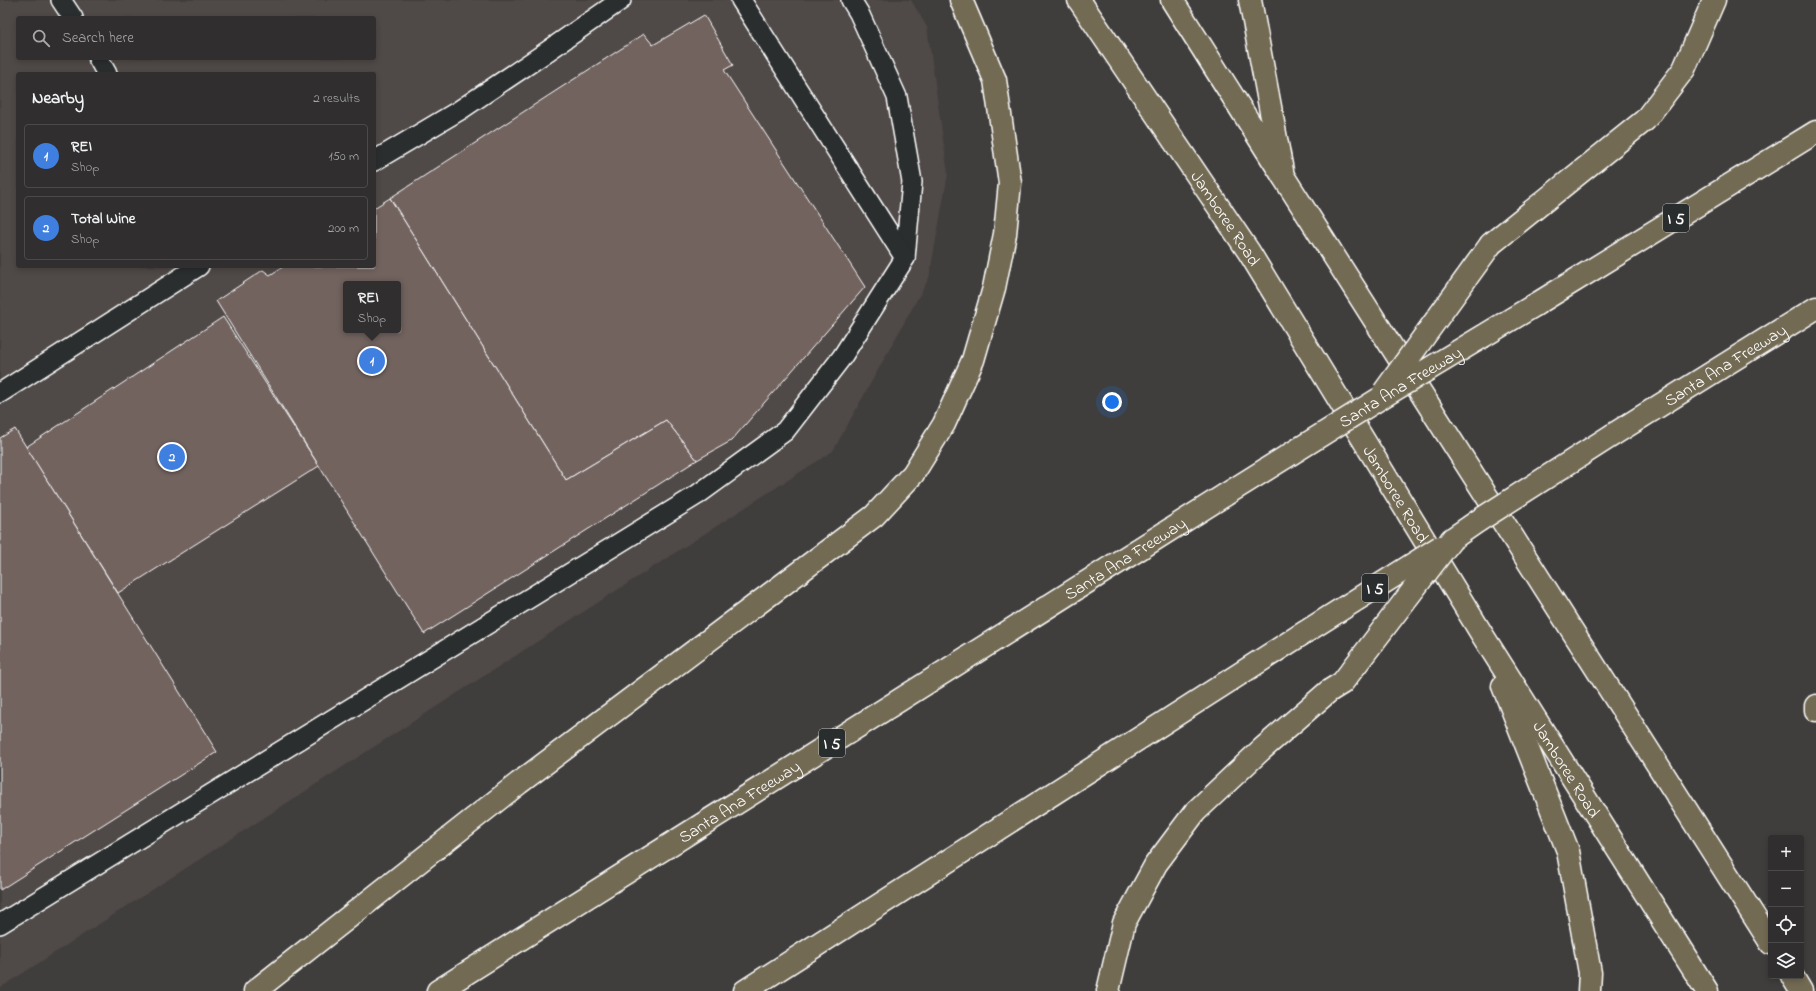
<!DOCTYPE html>
<meta charset="utf-8">
<style>
:root{--surface:#302e2e;--page:#3c3a3a;--text:#f1f3f6;--muted:#a8a8aa;--line:#4b4a4a;--accent:#95b2f1}
body{margin:0;font-family:"Indie Flower",sans-serif;background:var(--page);color:var(--text)}
.controls{position:absolute;right:12px;bottom:12px;display:grid;overflow:hidden;border-radius:4px;box-shadow:0 2px 6px #0003}
.controls button{width:36px;height:36px;display:grid;place-items:center;padding:0;border:0;border-bottom:1px solid var(--line);background:var(--surface);color:var(--text);font:20px sans-serif}
.you{position:absolute;left:1112px;top:402px;width:14px;height:14px;margin:-10px;border:3px solid #fff;border-radius:50%;background:#1a73e8;box-shadow:0 0 0 6px #1a73e833}
.badge{display:grid;place-items:center;width:26px;height:26px;border-radius:50%;background:var(--accent);color:#fff;font-size:13px;font-weight:700}
.pin{position:absolute;translate:-50% -50%;border:2px solid #fff;box-shadow:0 1px 4px #0006}
.popup{position:absolute;left:343px;top:281px;width:58px;height:52px;box-sizing:border-box;display:grid;place-content:center;border-radius:4px;background:var(--surface);filter:drop-shadow(0 1px 3px #0005);font-size:13px;white-space:nowrap;color:var(--muted)}
.popup b{font-size:15px;color:var(--text)}
.popup::after{content:'';position:absolute;left:50%;top:100%;margin-left:-8px;border:8px solid transparent;border-top-color:var(--surface)}
.list{margin:0;padding:0;list-style:none}
h2{display:flex;justify-content:space-between;align-items:center;height:52px;margin:0;padding:0 16px;font-size:17px}
h2 small{font-size:13px;font-weight:400;color:var(--muted)}
.list li{display:grid;grid-template-columns:26px 1fr auto;gap:12px;align-items:center;box-sizing:border-box;height:64px;margin:0 8px 8px;padding:0 8px;border:1px solid var(--line);border-radius:4px}
.list b{display:block;font-size:15px;white-space:nowrap}
.list p{margin:0;font-size:13px;white-space:nowrap;color:var(--muted)}
.list em{font-size:13px;font-style:normal;color:var(--muted)}
.icon{flex:none;width:22px;height:22px;fill:none;stroke:currentColor;stroke-width:2;stroke-linecap:round;stroke-linejoin:round}
.map{position:relative;flex:none;width:1816px;height:991px;overflow:hidden}
.search{position:absolute;background:var(--surface);box-shadow:0 2px 6px #0003;left:16px;top:16px;width:360px;height:44px;display:flex;align-items:center;gap:10px;box-sizing:border-box;padding:0 14px;border-radius:4px;color:var(--muted);font-size:15px}
.panel{position:absolute;background:var(--surface);box-shadow:0 2px 6px #0003;left:16px;top:72px;width:360px;height:196px;border-radius:4px}
.map>svg:first-child{display:block}
.built{fill:#4f4947;fill-rule:evenodd}
.building{fill:#72645f;stroke:#fff;fill-rule:evenodd}
.lines{fill:none;stroke-linecap:round;stroke-linejoin:round}
.lane-casing{stroke:#fff;stroke-width:22}
.primary-casing{stroke:#fff;stroke-width:25}
.highway-casing{stroke:#fff;stroke-width:25}
.lane{stroke:#2a2d2e;stroke-width:19}
.primary{stroke:#736b52;stroke-width:22}
.highway{stroke:#736b52;stroke-width:22}
.highway-bridge-casing{stroke:#fff;stroke-width:25;stroke-linecap:butt}
.highway-bridge{stroke:#736b52;stroke-width:22}
.labels{text-anchor:middle;stroke-width:4;stroke-linejoin:round;paint-order:stroke}
.shield{fill:#2a2d2e;stroke:#bfc0c0;stroke-width:1}
.shield-label{font-size:16px;font-weight:bold;fill:#fff}
.street-label{font-size:17px;fill:#fff;stroke:#2a2d2e}
</style>
<div class="map">
<svg width="1816" height="991" viewBox="0 0 1816 991">
<rect width="100%" height="100%" fill="#403e3d"/>
<filter id="ink" filterUnits="userSpaceOnUse"><feTurbulence type="fractalNoise" baseFrequency=".025" numOctaves="2"/><feDisplacementMap in="SourceGraphic" scale="8" xChannelSelector="R" yChannelSelector="G"/><feConvolveMatrix kernelMatrix="1 2 1 2 8 2 1 2 1" color-interpolation-filters="sRGB"/></filter>
<g filter="url(#ink)">
<path class="built" d="M0,0H911L927,27L948,174L929,278L833,451L0,988ZM18,18H374V58H18ZM18,74H374V266H18ZM346,284H398V330H346Z"/>
<g class="building">
<path d="M704,15L733,65L724,70L865,287L731,441L697,460L666,420L566,480L390,198L644,34L653,45Z"/>
<path d="M390,198L566,480L666,420L697,460L424,634L216,301L263,270L270,275L284,266H374V208ZM346,284H398V330H346Z"/>
<path d="M223,317L319,466L118,593L26,447Z"/>
<path d="M15,429L217,752L0,890V438Z"/>
</g>
<g class="lines">
<defs>
<g id="lane">
<path d="M61,0L73,18"/>
<path d="M851,0L859,13L897,97L912,182L905,258"/>
<path d="M98,58L107,74"/>
<path d="M374,161L460,110L542,55L621,0"/>
<path d="M0,393L199,266"/>
<path d="M0,924L697,495L785,431L842,357L905,258L741,0"/>
</g>
<path id="primary" d="M1172,0L1283,176"/>
<g id="highway">
<path id="s1" d="M1079,0L1249,252L1483,636L1707,991"/>
<path d="M1250,0L1283,176L1771,943"/>
<path d="M1491,244L1645,120L1684,69L1714,0"/>
<path d="M1535,305L1816,132"/>
<path id="s2" d="M1614,434L1816,308"/>
<path d="M1452,539L1478,521"/>
<path d="M1503,686L1568,851L1590,973L1589,991"/>
<path d="M1816,706V710"/>
<path d="M1792,976L1801,991"/>
<path d="M255,991L519,783L874,516L913,474L944,424L973,360L994,288L1005,234L1010,183L995,80L961,0"/>
<path id="s3" d="M438,991L1225,495"/>
<path d="M745,991L1299,636"/>
<path d="M1108,991L1124,923L1156,864L1195,812L1261,750L1329,691"/>
</g>
</defs>
<use href="#lane" class="lane-casing"/>
<use href="#primary" class="primary-casing"/>
<use href="#highway" class="highway-casing"/>
<use href="#lane" class="lane"/>
<use href="#primary" class="primary"/>
<use href="#highway" class="highway"/>
<defs>
<g id="highway-bridge">
<path d="M1384,392L1491,244"/>
<path id="s4" d="M1225,495L1379,399L1535,305"/>
<path d="M1478,521L1614,434"/>
<path d="M1299,636L1440,547"/>
<path d="M1329,691L1342,683L1452,539"/>
</g>
</defs>
<use href="#highway-bridge" class="highway-bridge-casing"/>
<use href="#highway-bridge" class="highway-bridge"/>
</g>
</g>
<g class="labels">
<g class="shield">
<rect x="1663" y="204" width="26" height="28" rx="3"/>
<rect x="1362" y="574" width="26" height="28" rx="3"/>
<rect x="819" y="729" width="26" height="28" rx="3"/>
</g>
<g class="shield-label">
<text x="1676" y="224">I 5</text>
<text x="1375" y="594">I 5</text>
<text x="832" y="749">I 5</text>
</g>
<g class="street-label">
<text dy="6" stroke="none"><textPath href="#s1" startOffset="263">Jamboree Road</textPath></text>
<text dy="6" stroke="none"><textPath href="#s2" startOffset="131">Santa Ana Freeway</textPath></text>
<text dy="6" stroke="none"><textPath href="#s4" startOffset="206">Santa Ana Freeway</textPath></text>
<text dy="6" stroke="none"><textPath href="#s1" startOffset="587">Jamboree Road</textPath></text>
<text dy="6" stroke="none"><textPath href="#s3" startOffset="812">Santa Ana Freeway</textPath></text>
<text dy="6" stroke="none"><textPath href="#s1" startOffset="911">Jamboree Road</textPath></text>
<text dy="6" stroke="none"><textPath href="#s3" startOffset="356">Santa Ana Freeway</textPath></text>
</g>
</g>
</svg>
<div class="controls">
<button>+</button>
<button>−</button>
<button><svg class="icon" aria-label="locate" viewBox="0 0 24 24"><circle cx="12" cy="12" r="6"/><path d="M12 2v4M12 18v4M2 12h4M18 12h4"/></svg></button>
<button><svg class="icon" aria-label="layers" viewBox="0 0 24 24"><path d="M12 4l9 5-9 5-9-5zM3 14l9 5 9-5"/></svg></button>
</div>
<div class="you"></div>
<div class="pin badge" style="left:372px;top:361px;background:#3f7fe0">1</div>
<div class="popup"><b>REI</b>Shop</div>
<div class="pin badge" style="left:172px;top:457px;background:#3f7fe0">2</div>
<div class="search"><svg class="icon" aria-label="search" viewBox="0 0 24 24"><circle cx="10" cy="10" r="6"/><path d="M15 15l6 6"/></svg>Search here</div>
<section class="panel">
<h2>Nearby<small>2 results</small></h2>
<ul class="list">
<li><span class="badge" style="background:#3f7fe0">1</span><div><b>REI</b><p>Shop</p></div><em>150 m</em></li>
<li><span class="badge" style="background:#3f7fe0">2</span><div><b>Total Wine</b><p>Shop</p></div><em>200 m</em></li>
</ul>
</section>
</div>
